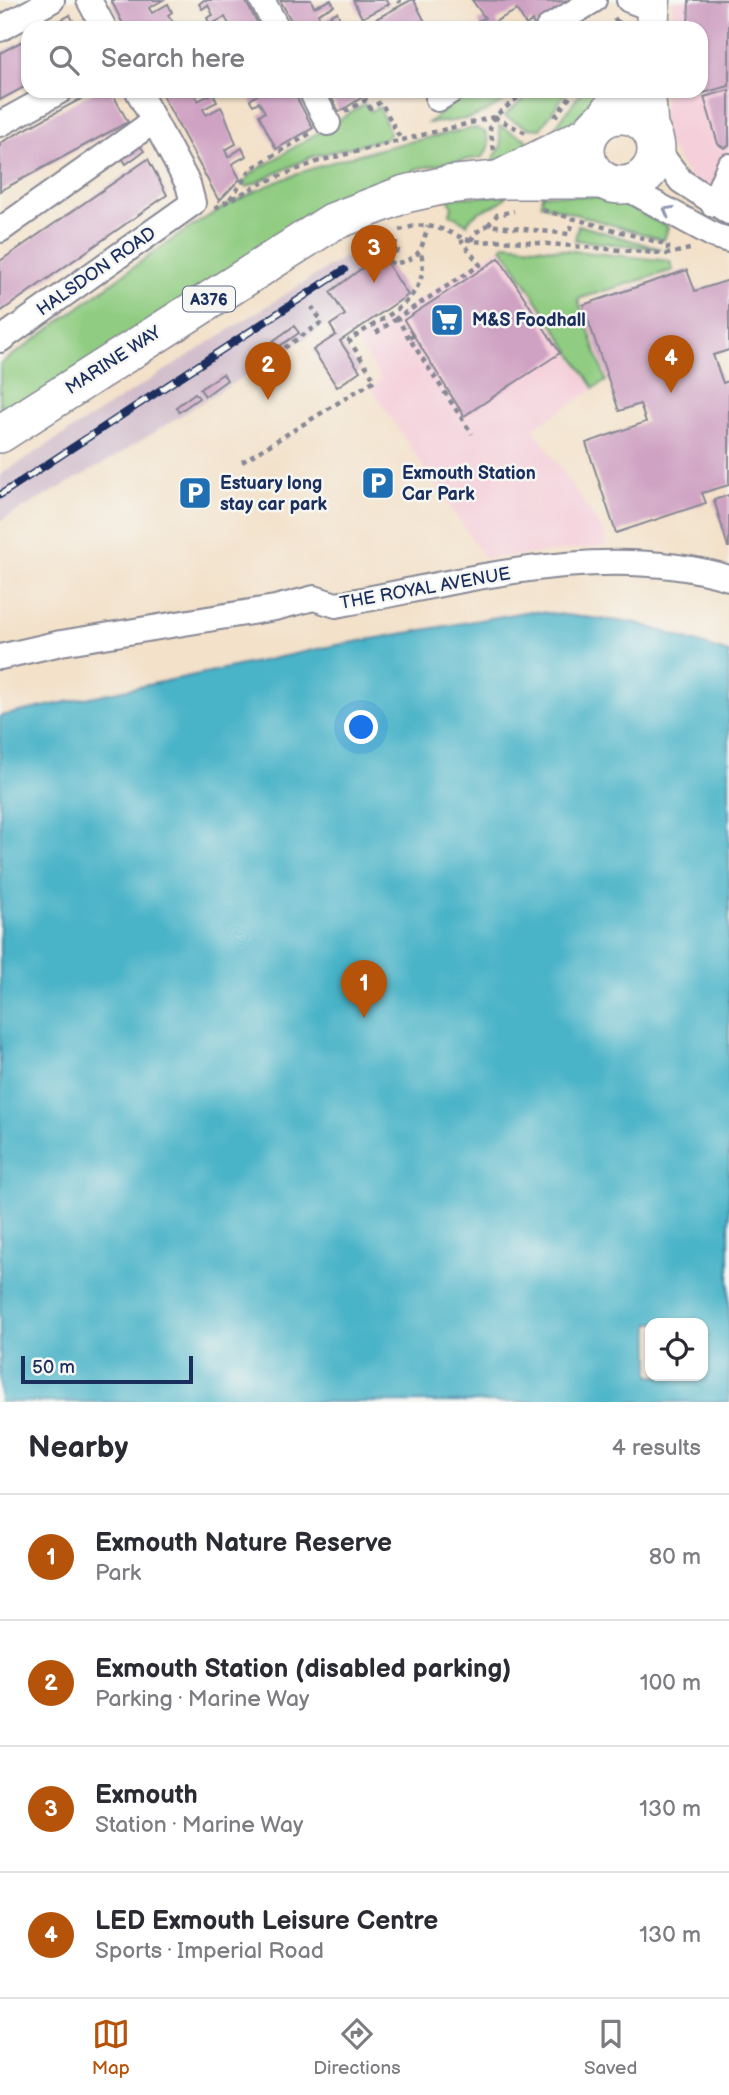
<!DOCTYPE html>
<meta charset="utf-8">
<style>
:root{--surface:#fff;--page:#f2f2f3;--text:#2b2b33;--muted:#7c7c81;--line:#e1e1e2;--accent:#b45309}
body{margin:0;font-family:"Balsamiq Sans",sans-serif;background:var(--page);color:var(--text)}
.controls{position:absolute;right:21px;bottom:21px;display:grid;overflow:hidden;border-radius:14px;box-shadow:0 2px 5px #0004}
.controls button{width:63px;height:63px;display:grid;place-items:center;padding:0;border:0;border-bottom:2px solid var(--line);background:var(--surface);color:var(--text);font:35px sans-serif}
.scale{position:absolute;left:21px;bottom:18px;width:172px;box-sizing:border-box;padding-left:7px;border:4px solid #1b2f5e;border-top:0;font-size:19px;line-height:24px;white-space:nowrap;color:#1b2f5e;-webkit-text-stroke:5px #f6f6f2;paint-order:stroke}
.you{position:absolute;left:362px;top:728px;width:24px;height:24px;margin:-18px;border:5px solid #fff;border-radius:50%;background:#1a73e8;box-shadow:0 0 0 10px #1a73e833}
.badge{display:grid;place-items:center;width:46px;height:46px;border-radius:50%;background:var(--accent);color:#fff;font-size:23px;font-weight:700}
.pin{position:absolute;translate:-50% -58px;filter:drop-shadow(0 2px 4px #0008)}
.pin::after{content:'';position:absolute;top:37px;width:24px;height:21px;background:inherit;clip-path:polygon(0 0,100% 0,50% 100%)}
.list{margin:0;padding:0;list-style:none}
h2{display:flex;justify-content:space-between;align-items:center;height:91px;margin:0;padding:0 28px;font-size:30px}
h2 small{font-size:23px;font-weight:400;color:var(--muted)}
.list li{display:grid;grid-template-columns:46px 1fr auto;gap:21px;align-items:center;box-sizing:border-box;height:126px;padding:0 28px;border-top:2px solid var(--line)}
.list b{display:block;font-size:26px;white-space:nowrap}
.list p{margin:0;font-size:23px;white-space:nowrap;color:var(--muted)}
.list em{font-size:23px;font-style:normal;color:var(--muted)}
.icon{flex:none;width:38px;height:38px;fill:none;stroke:currentColor;stroke-width:2;stroke-linecap:round;stroke-linejoin:round}
.map{position:relative;flex:none;width:729px;height:1402px;overflow:hidden}
.search{position:absolute;background:var(--surface);box-shadow:0 2px 5px #0004;left:21px;right:21px;top:21px;height:77px;display:flex;align-items:center;gap:18px;box-sizing:border-box;padding:0 24px;border-radius:21px;color:var(--muted);font-size:26px}
.sheet{height:595px;background:var(--surface)}
nav{display:flex;justify-content:space-around;align-items:center;box-sizing:border-box;height:98px;border-top:2px solid var(--line);background:var(--surface);font-size:19px;color:var(--muted)}
nav a{display:grid;justify-items:center;gap:4px}
nav .on{color:var(--accent)}
.map>svg:first-child{display:block}
.built{fill:#f5cfda}
.industrial{fill:#d1bdcb}
.green{fill:#90cc81;stroke:#567e70;stroke-width:2}
.water{fill:#49b3c8;stroke:#327193;stroke-width:2;fill-rule:evenodd}
.building{fill:#cfa1c2}
.lines{fill:none;stroke-linecap:round;stroke-linejoin:round}
.minor-casing{stroke:#878894;stroke-width:28}
.major-casing{stroke:#878894;stroke-width:35}
.highway-casing{stroke:#878894;stroke-width:40}
.path{stroke:#878894;stroke-width:4.5;stroke-dasharray:5 5;stroke-linecap:butt}
.minor{stroke:#fff;stroke-width:24}
.major{stroke:#fff;stroke-width:32}
.highway{stroke:#fff;stroke-width:37}
.rail-casing{stroke:#1b2f5e;stroke-width:8}
.rail{stroke:#f6f6f2;stroke-width:5;stroke-dasharray:16;stroke-linecap:butt}
.oneway{stroke:#8d97ae}
.labels{text-anchor:middle;stroke-width:5;stroke-linejoin:round;paint-order:stroke}
.shield{fill:#f6f6f2;stroke:#5d6b8a;stroke-width:2}
.shield-label{font-size:16px;font-weight:bold;fill:#1b2f5e}
.street-label{font-size:18px;fill:#1b2f5e;stroke:#f6f6f2}
.poi-label{font-size:18px;font-weight:bold;fill:#1b2f5e;stroke:#f6f6f2;text-anchor:start}
</style>
<div class="map">
<svg width="729" height="1402" viewBox="0 0 729 1402">
<rect width="100%" height="100%" fill="#f6f6f2"/>
<filter id="ink" filterUnits="userSpaceOnUse"><feTurbulence type="fractalNoise" baseFrequency=".0143" numOctaves="2"/><feDisplacementMap in="SourceGraphic" scale="14" xChannelSelector="R" yChannelSelector="G"/><feConvolveMatrix kernelMatrix="1 2 1 2 8 2 1 2 1" color-interpolation-filters="sRGB"/></filter>
<filter id="wash" filterUnits="userSpaceOnUse"><feTurbulence type="fractalNoise" baseFrequency=".00686" numOctaves="4" result="noise"/><feDisplacementMap in="SourceGraphic" scale="28" xChannelSelector="R" yChannelSelector="G"/><feGaussianBlur stdDeviation="1.57" result="paint"/><feColorMatrix in="noise" values="0 0 0 0 0 0 0 0 0 0 0 0 0 0 0 0 0 1.4 0 .05"/><feComposite in="paint" operator="in"/></filter>
<g filter="url(#wash)">
<rect width="100%" height="100%" fill="#f3e1c9"/>
<g class="built">
<path d="M673,0H729V205L694,183L661,135L665,91H701V28H671Z"/>
<path d="M500,248L593,390L533,428L605,534L607,546L485,559L371,388L381,379L356,340Z"/>
</g>
<path class="industrial" d="M365,244L373,259L381,254L398,280L108,461L0,521V475Z"/>
<g class="green">
<path d="M469,91H518C484,117 471,121 428,123Z"/>
<path d="M534,91H567L540,129L528,128L504,116Z"/>
<path d="M582,91H599C583,112 569,130 545,141Z"/>
<path d="M365,104L371,111L379,107L390,133L386,138L311,157L247,187L242,185L252,173Z"/>
<path d="M499,126L526,139L525,155L491,163L501,146Z"/>
<path d="M475,128L485,132C490,142 490,148 482,157L414,169L415,176L0,421V364C69,318 133,263 204,219C287,167 380,147 475,128Z"/>
<path d="M542,194L613,198L668,227L664,240L541,204Z"/>
<path d="M507,195C498,210 476,206 467,224L450,214L452,206L448,198Z"/>
<path d="M578,225L661,249L575,240Z"/>
<path d="M506,244L670,261L673,270L578,299L606,381L594,388L502,247Z"/>
</g>
<path class="water" d="M530,611L637,623L729,653V1402H0V716L332,646ZM703,1323V1376H650V1323Z"/>
<g id="blocks">
<g class="building">
<path d="M111,0H163L149,8L152,13L168,4L172,12L168,15L178,28H125Z"/>
<path d="M204,0H245L260,28H231L225,17L210,25L207,18L213,15L208,5L202,9L199,4Z"/>
<path d="M280,0H311L314,7L331,0L334,6L318,14L321,21L337,12L340,19L325,28H295Z"/>
<path d="M353,0H386L389,4L362,18Z"/>
<path d="M414,0L428,28H359L411,0Z"/>
<path d="M472,0L548,2L579,0L535,27L532,21L526,25L517,10L496,21L500,28H482L478,21L485,18Z"/>
<path d="M689,0H729V86L703,93L701,28H688Z"/>
<path d="M70,15L77,28H46Z"/>
<path d="M28,38V85L0,100V53Z"/>
<path d="M729,90V146L724,148L718,144L704,97Z"/>
<path d="M95,91H111L128,122L0,191V143Z"/>
<path d="M160,91H203L195,95L198,101L213,93L217,102L203,109L206,115L221,107L225,115L236,144L225,150L228,157L242,148L246,156L232,164L240,179L219,201Z"/>
<path d="M263,91H293L313,128L276,149L259,115L265,112L259,102L253,105L250,100Z"/>
<path d="M328,91H372L339,112Z"/>
<path d="M135,139L144,151L126,164L118,152Z"/>
<path d="M148,159L167,195L0,312V261Z"/>
<path d="M381,254L408,295L340,341L360,371L337,387L313,350L336,335L330,325L345,315L330,292Z"/>
<path d="M499,258L560,353L464,416L404,320Z"/>
<path d="M687,270L695,291L729,280V350L713,355L723,383L729,381V485L702,493L706,503L616,533L586,443L646,422L640,404L619,411L583,305Z"/>
<path d="M294,326L299,333L278,347L273,341Z"/>
<path d="M223,374L227,380L205,396L200,389Z"/>
<path d="M195,393L199,398L179,412L176,407Z"/>
<path d="M729,495V547H728L714,500Z"/>
</g>
</g>
</g>
<g filter="url(#ink)">
<use href="#blocks" fill-opacity="0" stroke="#878894" stroke-width="2"/>
<g class="lines">
<defs>
<g id="minor">
<path d="M89,0L104,28"/>
<path d="M262,0L277,28"/>
<path d="M629,0L653,9"/>
<path d="M548,28L594,0"/>
<path d="M0,29L52,0"/>
<path d="M311,91L328,123"/>
<path d="M438,99L451,91"/>
<path d="M0,124L60,91"/>
<path d="M656,148L681,181L729,212"/>
<path d="M621,185L715,236L729,240"/>
<path d="M713,204L729,166"/>
<path d="M0,230L154,121"/>
<path d="M0,340L193,203L188,184L138,91"/>
<path d="M0,657L61,643L275,608L314,598L336,605C462,582 602,540 729,578"/>
</g>
<g id="major">
<path d="M652,28L654,0"/>
<path d="M649,91L652,134"/>
<path d="M600,121L621,91"/>
</g>
<g id="highway">
<circle cx="621" cy="150" r="35"/>
<path d="M504,177L589,134"/>
<path d="M0,434L332,222L405,194L446,185L497,180H602"/>
</g>
</defs>
<use href="#minor" class="minor-casing"/>
<use href="#major" class="major-casing"/>
<use href="#highway" class="highway-casing"/>
<g class="path">
<path d="M399,0L400,3"/>
<path d="M606,28L619,17L617,28"/>
<path d="M345,112L366,100L370,108L381,102L400,138"/>
<path d="M494,117L528,134"/>
<path d="M555,117L574,91"/>
<path d="M494,150L490,128L494,118"/>
<path d="M230,199L251,169L311,133"/>
<path d="M215,208L262,183L319,161L494,117L526,91"/>
<path d="M543,210L668,245V254"/>
<path d="M488,225L497,215L514,211"/>
<path d="M399,230C408,228 418,224 427,226C459,230 460,247 501,240L668,254L690,249"/>
<path d="M370,238L374,248L396,243L398,250L387,257L388,260"/>
<path d="M471,241L475,233L488,225L569,234L574,219"/>
<path d="M389,261L393,264C421,258 420,253 428,226"/>
<path d="M376,333L397,318"/>
<path d="M414,335L409,338L472,434"/>
<path d="M409,338L397,318L480,265L461,240"/>
<path d="M274,385L264,362L322,322L312,307"/>
<path d="M242,462L375,380L349,340C383,317 432,300 421,252"/>
</g>
<use href="#minor" class="minor"/>
<use href="#major" class="major"/>
<use href="#highway" class="highway"/>
<defs>
<path id="rail" d="M0,495L344,270"/>
</defs>
<use href="#rail" class="rail-casing"/>
<use href="#rail" class="rail"/>
</g>
<defs><path id="oneway-chevron" d="M-2-3.5L2.5 0L-2 3.5" fill="none" stroke-width="1.6" stroke-linecap="round" stroke-linejoin="round" transform="scale(1.75)"/></defs>
<use class="oneway" href="#oneway-chevron" transform="translate(668 211) rotate(-151)"/>
</g>
<defs>
<symbol id="supermarket-square" viewBox="-11 -11 22 22"><rect x="-9" y="-9" width="18" height="18" rx="4" fill="#1f6fb2" stroke="#f6f6f2"/><path d="M-6-5.5h2.5l.6 2H6L4.5 2H-2.5L-4.4-4H-6ZM-1.5 3.2a1.3 1.3 0 1 0 .1 0ZM3 3.2a1.3 1.3 0 1 0 .1 0Z" fill="#fff"/></symbol>
<symbol id="parking-square" viewBox="-11 -11 22 22"><rect x="-9" y="-9" width="18" height="18" rx="4" fill="#1f6fb2" stroke="#f6f6f2"/><path d="M-3.5-5.5H1a3.5 3.5 0 0 1 0 7H-1V5.5H-3.5ZM-1-3.4V-.6H.8a1.4 1.4 0 0 0 0-2.8Z" fill="#fff"/></symbol>
</defs>
<g fill-rule="evenodd">
<use href="#supermarket-square" x="428" y="301" width="38" height="38"/>
<use href="#parking-square" x="359" y="464" width="38" height="38"/>
<use href="#parking-square" x="176" y="474" width="38" height="38"/>
</g>
<g class="labels">
<rect class="shield" x="183" y="286.5" width="52" height="25" rx="5"/>
<g class="shield-label">
<text x="209" y="305">A376</text>
</g>
<g class="street-label">
<text transform="translate(96 271) rotate(-35)" y="6">HALSDON ROAD</text>
<text transform="translate(113 360) rotate(-33)" y="6">MARINE WAY</text>
<text transform="translate(425 588) rotate(-10)" y="6">THE ROYAL AVENUE</text>
</g>
<g class="poi-label">
<text x="472" y="326">M&amp;S Foodhall</text>
<text x="402" y="479">Exmouth Station<tspan x="402" dy="21">Car Park</tspan></text>
<text x="220" y="489">Estuary long<tspan x="220" dy="21">stay car park</tspan></text>
</g>
</g>
</svg>
<div class="controls">
<button><svg class="icon" aria-label="locate" viewBox="0 0 24 24"><circle cx="12" cy="12" r="6"/><path d="M12 2v4M12 18v4M2 12h4M18 12h4"/></svg></button>
</div>
<div class="scale">50 m</div>
<div class="you"></div>
<div class="pin badge" style="left:364px;top:1018px">1</div>
<div class="pin badge" style="left:268px;top:400px">2</div>
<div class="pin badge" style="left:374px;top:283px">3</div>
<div class="pin badge" style="left:671px;top:393px">4</div>
<div class="search"><svg class="icon" aria-label="search" viewBox="0 0 24 24"><circle cx="10" cy="10" r="6"/><path d="M15 15l6 6"/></svg>Search here</div>
</div>
<section class="sheet">
<h2>Nearby<small>4 results</small></h2>
<ul class="list">
<li><span class="badge">1</span><div><b>Exmouth Nature Reserve</b><p>Park</p></div><em>80 m</em></li>
<li><span class="badge">2</span><div><b>Exmouth Station (disabled parking)</b><p>Parking · Marine Way</p></div><em>100 m</em></li>
<li><span class="badge">3</span><div><b>Exmouth</b><p>Station · Marine Way</p></div><em>130 m</em></li>
<li><span class="badge">4</span><div><b>LED Exmouth Leisure Centre</b><p>Sports · Imperial Road</p></div><em>130 m</em></li>
</ul>
</section>
<nav>
<a class="on"><svg class="icon" aria-label="map" viewBox="0 0 24 24"><path d="M3 6l6-2 6 2 6-2v14l-6 2-6-2-6 2zM9 4v14M15 6v14"/></svg>Map</a>
<a><svg class="icon" aria-label="directions" viewBox="0 0 24 24"><path d="M12 3l9 9-9 9-9-9zM9 14v-3h6M13 9l2 2-2 2"/></svg>Directions</a>
<a><svg class="icon" aria-label="saved" viewBox="0 0 24 24"><path d="M7 4h10v16l-5-4-5 4z"/></svg>Saved</a>
</nav>
